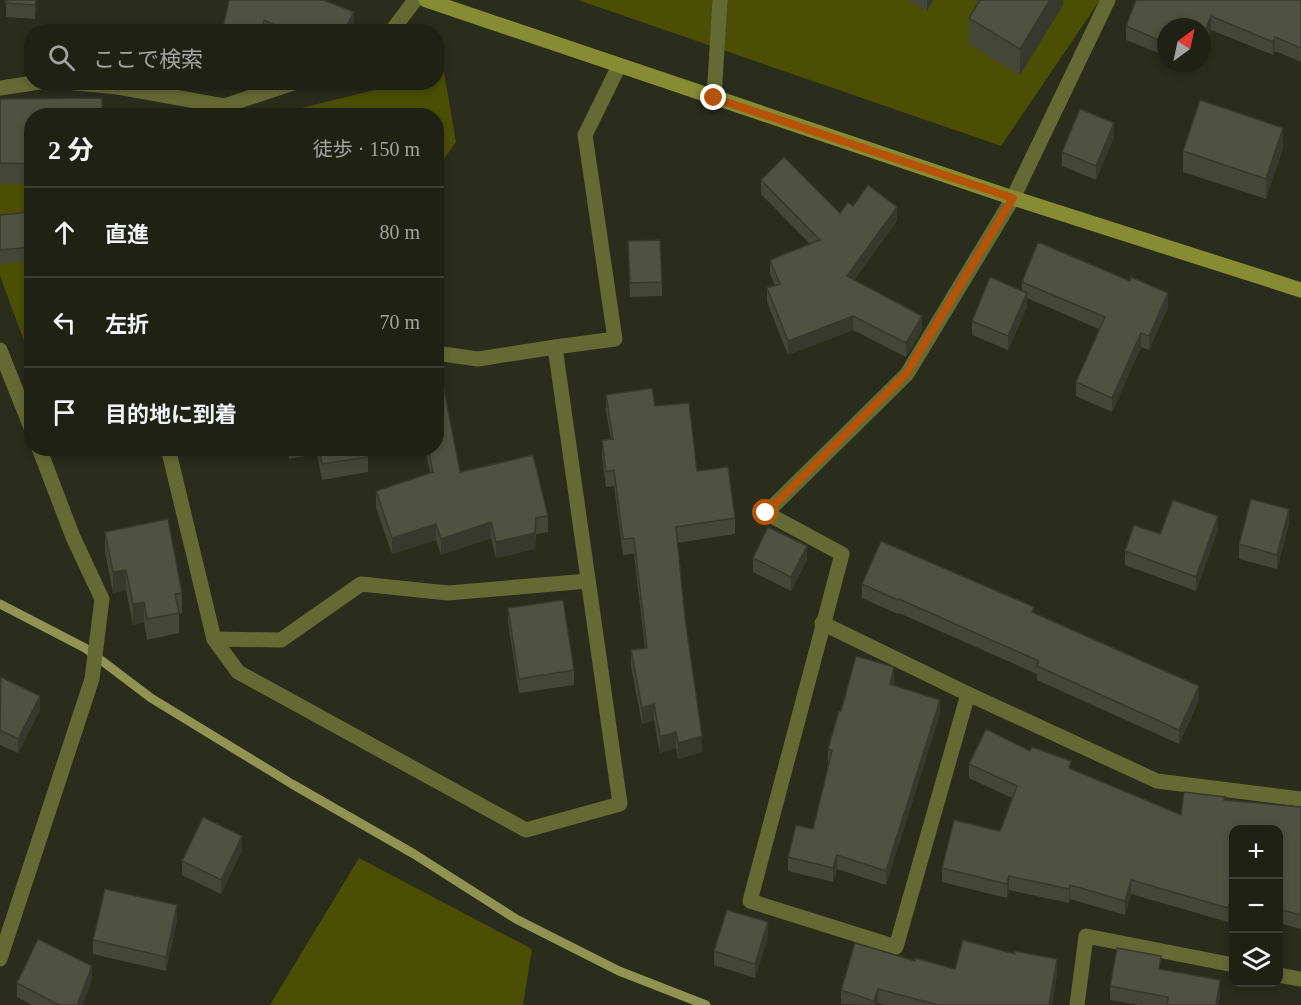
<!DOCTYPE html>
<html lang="ja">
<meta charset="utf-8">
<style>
:root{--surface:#202115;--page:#2d2e22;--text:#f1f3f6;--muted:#a2a3a0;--line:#3d3e34}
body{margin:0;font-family:"Times New Roman","Noto Sans JP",serif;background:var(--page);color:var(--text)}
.controls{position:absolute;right:18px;bottom:18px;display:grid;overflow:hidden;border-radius:12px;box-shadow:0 3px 9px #0003}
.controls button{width:54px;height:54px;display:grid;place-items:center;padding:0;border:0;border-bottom:2px solid var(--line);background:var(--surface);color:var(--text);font:30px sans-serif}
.compass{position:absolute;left:1157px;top:18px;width:54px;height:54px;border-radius:50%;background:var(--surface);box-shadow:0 3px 9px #0003;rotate:33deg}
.stop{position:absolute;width:18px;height:18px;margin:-14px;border:4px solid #b45309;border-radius:50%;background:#fff}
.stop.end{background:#b45309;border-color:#fff;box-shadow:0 2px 6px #0008}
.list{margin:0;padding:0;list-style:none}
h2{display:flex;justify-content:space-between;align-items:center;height:78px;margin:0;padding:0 24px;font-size:26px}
h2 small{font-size:20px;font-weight:400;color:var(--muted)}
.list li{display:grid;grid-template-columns:39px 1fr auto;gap:18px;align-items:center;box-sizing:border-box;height:90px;padding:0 24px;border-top:2px solid var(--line)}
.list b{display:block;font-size:22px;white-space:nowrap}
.list em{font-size:20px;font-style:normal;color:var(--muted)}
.icon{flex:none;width:33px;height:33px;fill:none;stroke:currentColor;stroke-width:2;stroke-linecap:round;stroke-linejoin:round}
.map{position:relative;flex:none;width:1301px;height:1005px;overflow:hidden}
.search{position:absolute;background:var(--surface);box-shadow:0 3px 9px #0003;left:24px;top:24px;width:420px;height:66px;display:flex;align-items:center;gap:15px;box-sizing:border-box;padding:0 21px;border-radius:24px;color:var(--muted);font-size:22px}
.panel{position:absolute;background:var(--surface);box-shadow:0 3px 9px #0003;left:24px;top:108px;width:420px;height:348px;border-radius:24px}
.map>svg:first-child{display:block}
.green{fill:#4a4f04}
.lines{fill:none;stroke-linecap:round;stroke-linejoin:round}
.stream{stroke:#909452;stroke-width:9}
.street{stroke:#646a34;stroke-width:15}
.secondary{stroke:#858c31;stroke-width:15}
.wall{fill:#444737}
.shaded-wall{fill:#37392d}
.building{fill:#4f5240;stroke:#37392d;stroke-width:1.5}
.route{stroke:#b45309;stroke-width:8}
</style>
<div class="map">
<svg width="1301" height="1005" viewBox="0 0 1301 1005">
<rect width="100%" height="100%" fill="#2a2c1c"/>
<g class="green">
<path d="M578,0H1100L1001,146Z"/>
<path d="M444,72L456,142L437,169L436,116L272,115L404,83L436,82L437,74Z"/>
<path d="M0,111L32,116L31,360L0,276Z"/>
<path d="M359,858L532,949L523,1005H270Z"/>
</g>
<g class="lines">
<path class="stream" d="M0,604L85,648L151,698L292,784L414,854L516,919L619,971L706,1005"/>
<g class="street">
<path d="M391,32L415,0"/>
<path d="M66,82L118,87L224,106L297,82"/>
<path d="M0,88L40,82"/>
<path d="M714,98L720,0"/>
<path d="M555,347L615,339L585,135L619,66"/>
<path d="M0,350L32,430"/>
<path d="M168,448L214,639L238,672L526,830L620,804L555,347L478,359L436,353"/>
<path d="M822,623L968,694L1157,781L1301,799"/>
<path d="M214,639L281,640L361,584L448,593L588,581"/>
<path d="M968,694L896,947L750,901L842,554L766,513L907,374L1013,198L1108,0"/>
<path d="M0,959L92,679L102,599L73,537L39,448"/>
<path d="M1278,975L1301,979"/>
<path d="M1077,1005L1086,936L1234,965"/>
</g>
<path class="secondary" d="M426,0L1013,198L1301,290"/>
</g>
<g class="wall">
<path d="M6,0H36L35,19L6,17Z"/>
<path d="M229,0L354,26L351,32H222Z"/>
<path d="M909,0H933L927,11Z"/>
<path d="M973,0H1063V5L1020,75L969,44V18L978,3Z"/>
<path d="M1301,0V62L1275,51L1273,55L1211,30L1166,27V56L1126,40V26Z"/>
<path d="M1183,63H1198L1196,68Z"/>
<path d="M0,99L102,113L32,116V184H0Z"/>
<path d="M1114,137L1096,180L1062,166V152Z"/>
<path d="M1283,148L1266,199L1183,172V151Z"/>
<path d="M761,180L840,213L853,206L897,221L854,280L922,330L906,357L853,330L788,355L767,302V288L775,285L770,274V260L810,244L761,194Z"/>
<path d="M32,212V261L0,264V215Z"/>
<path d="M628,241L662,282V296L630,297Z"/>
<path d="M1022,282L1168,307L1149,350L1141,347L1112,412L1076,396V382L1099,329L1027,298V307L1008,350L972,335V321L1022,291Z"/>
<path d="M606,395L655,406L697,471L735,518V534L677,543L685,618L702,752L678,759L676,748L660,753L654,720L642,724L631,666V650L645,648L634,554L623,555L614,486L606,487L602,456V440L611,439L606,411Z"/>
<path d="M287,448H368L367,449L368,457V472L322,480L317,454L289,459Z"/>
<path d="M425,448H436L460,472L548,516V532L536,534L535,549L496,558L491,538L441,555L436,540L392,554L376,507V491L430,473Z"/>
<path d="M1289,524L1277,569L1239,559V544Z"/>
<path d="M1218,530L1196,591L1125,565V551L1160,534Z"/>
<path d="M105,532L182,593V613L179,614V633L147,640L144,622L133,625L126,590L113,593L105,552Z"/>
<path d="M753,558L807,560L791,591L753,572Z"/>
<path d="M862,584L1034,613L1199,700L1179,744L1037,680V674L899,613L898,614L862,598Z"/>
<path d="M508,608L574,670V685L519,693L508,622Z"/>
<path d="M0,678L40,710L18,753L0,745Z"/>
<path d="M894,681L893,685L940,714L886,885L837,869L833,882L788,871V857L813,829L829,764L828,763V749L841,711Z"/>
<path d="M1030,751L1181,815L1225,800L1301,807V929L1278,923V830H1233V913L1231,912L1228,922L1131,894L1125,915L1070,899L1069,903L1009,890L1007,898L942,882V868L1000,831L1012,798L969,778V764Z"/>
<path d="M242,850L221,894L182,875V861Z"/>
<path d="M177,920L166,971L93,954V940Z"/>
<path d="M768,937L755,978L714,965V951Z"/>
<path d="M915,961L955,969L1057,973L1052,1005H885L878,1003L877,1005L841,1004V990Z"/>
<path d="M1161,969L1220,995L1218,1005H1138L1110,1000V986Z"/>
<path d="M92,980L82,1005H32L17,997V983Z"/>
</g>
<g class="shaded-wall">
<path d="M927,0H933L927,11Z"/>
<path d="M1050,0H1063V5L1020,75V49Z"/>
<path d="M354,12V26L351,32H343Z"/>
<path d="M1211,16V30L1202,52V38Z"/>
<path d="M1275,37V51L1273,55V42Z"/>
<path d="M1114,123V137L1096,180V166Z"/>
<path d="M1283,128V148L1266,199V179Z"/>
<path d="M897,207V221L847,290V276Z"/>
<path d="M1027,293V307L1008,350V336Z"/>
<path d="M1168,293V307L1149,350V336Z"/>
<path d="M853,316V330L788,355V341Z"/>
<path d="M922,316V330L906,357V343Z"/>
<path d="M1141,333V347L1112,412V398Z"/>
<path d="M1289,509V524L1277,569V555Z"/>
<path d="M1218,516V530L1196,591V577Z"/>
<path d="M536,518L535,549L496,558V542Z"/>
<path d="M491,522V538L441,555V539Z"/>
<path d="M436,524V540L392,554V538Z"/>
<path d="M807,546V560L791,591V577Z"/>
<path d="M126,570V590L113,593V572Z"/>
<path d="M144,602V622L133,625V604Z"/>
<path d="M894,667V681L890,698V684Z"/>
<path d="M1199,686V700L1179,744V730Z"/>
<path d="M40,696V710L18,753V739Z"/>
<path d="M940,700V714L886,885V871Z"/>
<path d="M654,704V720L642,724V708Z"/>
<path d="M676,732V748L660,753V737Z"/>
<path d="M702,736V752L678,759V743Z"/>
<path d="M242,836V850L221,894V880Z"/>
<path d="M837,855V869L833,882V868Z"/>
<path d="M1009,876V890L1007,898V884Z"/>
<path d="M1131,880V894L1125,915V901Z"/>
<path d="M1070,885V899L1069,903V889Z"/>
<path d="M1231,898V912L1228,922V908Z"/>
<path d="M177,905V920L166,971V957Z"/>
<path d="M768,922V937L755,978V964Z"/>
<path d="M1057,959V973L1052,1005H1049Z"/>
<path d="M92,966V980L82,1005H77Z"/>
<path d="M1220,980V995L1218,1005H1216Z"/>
<path d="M878,989V1003L877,1005H874V1001Z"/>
</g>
<g class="building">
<path d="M6,0H36L35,5L6,3Z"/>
<path d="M229,0H323L354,12L343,32H290L264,20L261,32H222Z"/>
<path d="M980,0H1050L1020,49L969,18Z"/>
<path d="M1136,0H1301V48L1275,37L1273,42L1211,16L1202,38V27H1166V43L1126,26Z"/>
<path d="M102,98V113H126V116H32V164L0,163V99Z"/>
<path d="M1200,100L1283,128L1266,179L1183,151Z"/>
<path d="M1080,109L1114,123L1096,166L1062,152Z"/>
<path d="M784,157L840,213L848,202L853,206L868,185L897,207L847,276L922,316L906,343L853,316L788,341L767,288L780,284L770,260L820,240L761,180Z"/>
<path d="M32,212V247L0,250V215Z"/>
<path d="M660,240L662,282L630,283L628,241Z"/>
<path d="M1038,242L1130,281L1131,277L1168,293L1149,336L1141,333L1112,398L1076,382L1105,317L1022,282Z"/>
<path d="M990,277L1027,293L1008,336L972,321Z"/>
<path d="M436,359H438L460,472L533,455L548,516L536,518L535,533L496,542L491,522L441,539L436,524L392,538L376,491L433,472L428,448H436Z"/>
<path d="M652,388L655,406L689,403L697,471L728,467L735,518L676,527L685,618L702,736L678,743L676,732L660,737L654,704L642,708L631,650L647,648L634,538L623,539L614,470L606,472L602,440L613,439L606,395Z"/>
<path d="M319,448H366L368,457L322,464Z"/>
<path d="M1251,499L1289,509L1277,555L1239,544Z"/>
<path d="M1173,500L1218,516L1196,577L1125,551L1134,525L1160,534Z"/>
<path d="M168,519L182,593L175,594L179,613L147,619L144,602L133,604L126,570L113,572L105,532Z"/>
<path d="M768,527L807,546L791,577L753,558Z"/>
<path d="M881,541L1034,607L1032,612L1199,686L1179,730L1037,666L1039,661L899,599L898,600L862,584Z"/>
<path d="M563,600L574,670L519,679L508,608Z"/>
<path d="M856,656L894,667L890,684L940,700L886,871L837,855L833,868L788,857L796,825L813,829L832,751L828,749L839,711H841Z"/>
<path d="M1,677L40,696L18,739L0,730Z"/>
<path d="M986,729L1030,751L1032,747L1071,761L1069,768L1181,815L1184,792L1225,797L1224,800L1301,807V915L1278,909V830H1233V898H1231L1228,908L1131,880L1125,901L1070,885L1069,889L1009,876L1007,884L942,868L954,820L1000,831L1017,786L969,764Z"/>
<path d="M203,817L242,836L221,880L182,861Z"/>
<path d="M105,889L177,905L166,957L93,940Z"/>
<path d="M727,910L768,922L755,964L714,951Z"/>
<path d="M38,939L92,966L77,1005H59L17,983Z"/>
<path d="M963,940L1015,954V951L1057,959L1049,1005H938L878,989L874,1001L841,990L855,943L915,961V958L955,969Z"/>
<path d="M1117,948L1161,956L1159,969L1220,980L1216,1005H1167L1168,997L1110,986Z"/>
</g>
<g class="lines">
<path class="route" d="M714,98L1013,198L906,374L766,513"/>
</g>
</svg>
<div class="controls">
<button>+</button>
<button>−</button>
<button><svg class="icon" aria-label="layers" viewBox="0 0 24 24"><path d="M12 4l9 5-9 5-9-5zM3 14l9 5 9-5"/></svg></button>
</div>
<svg class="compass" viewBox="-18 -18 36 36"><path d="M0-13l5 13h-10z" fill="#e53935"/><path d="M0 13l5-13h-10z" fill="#a2a3a0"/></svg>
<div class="stop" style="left:766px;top:513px"></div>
<div class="stop end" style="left:714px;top:98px"></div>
<div class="search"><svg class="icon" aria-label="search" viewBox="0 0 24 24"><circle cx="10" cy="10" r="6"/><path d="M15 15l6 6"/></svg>ここで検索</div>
<section class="panel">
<h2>2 分<small>徒歩 · 150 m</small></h2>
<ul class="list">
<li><svg class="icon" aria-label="ahead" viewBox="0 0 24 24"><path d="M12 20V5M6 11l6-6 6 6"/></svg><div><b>直進</b></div><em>80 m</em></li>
<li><svg class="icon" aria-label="left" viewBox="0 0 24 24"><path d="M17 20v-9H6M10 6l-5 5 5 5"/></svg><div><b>左折</b></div><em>70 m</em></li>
<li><svg class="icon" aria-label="arrive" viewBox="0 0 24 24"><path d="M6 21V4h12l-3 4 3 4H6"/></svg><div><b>目的地に到着</b></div></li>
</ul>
</section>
</div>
